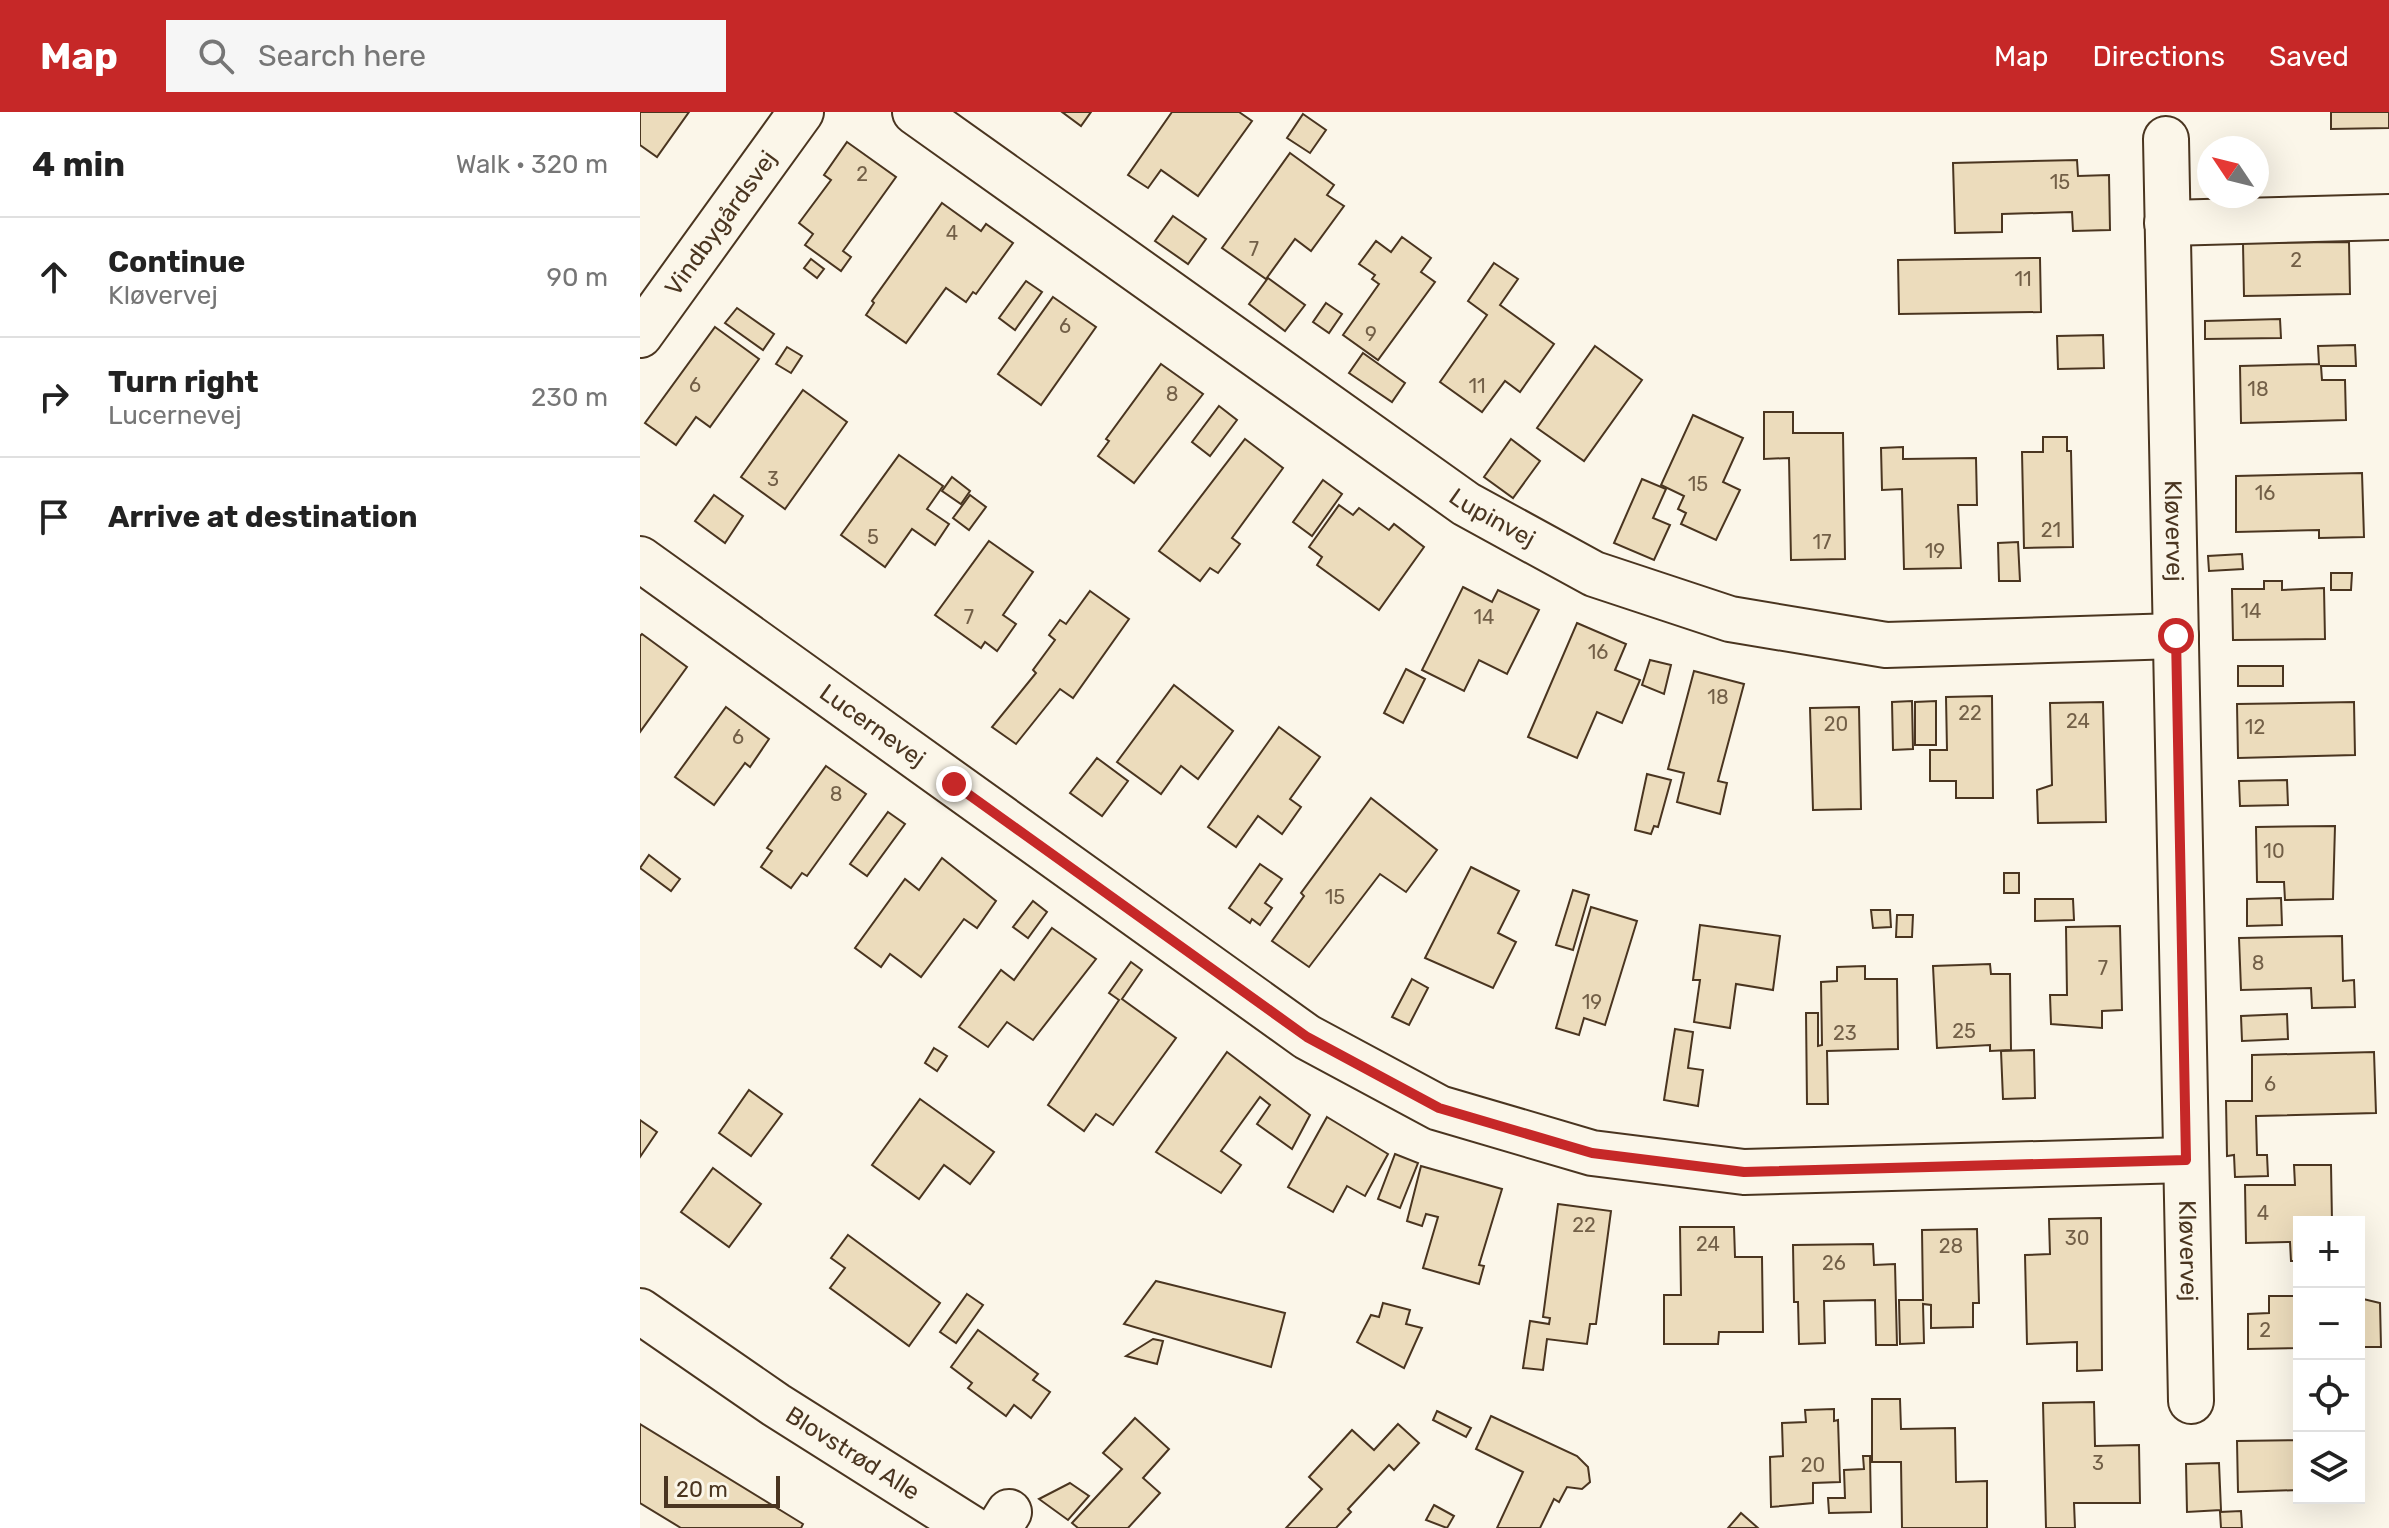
<!DOCTYPE html>
<meta charset="utf-8">
<style>
:root{--surface:#fff;--page:#f6f6f6;--text:#222;--muted:#767676;--line:#e0e0e0;--accent:#c62828}
body{margin:0;font-family:Rubik,sans-serif;background:var(--page);color:var(--text)}
.controls{position:absolute;right:24px;bottom:24px;display:grid;overflow:hidden;border-radius:0px;box-shadow:0 8px 32px #0002}
.controls button{width:72px;height:72px;display:grid;place-items:center;padding:0;border:0;border-bottom:2px solid var(--line);background:var(--surface);color:var(--text);font:40px sans-serif}
.compass{position:absolute;left:1557px;top:24px;width:72px;height:72px;border-radius:50%;background:var(--surface);box-shadow:0 8px 32px #0002;rotate:305deg}
.scale{position:absolute;left:24px;bottom:20px;width:116px;box-sizing:border-box;padding-left:8px;border:4px solid #4a3520;border-top:0;font-size:22px;line-height:28px;white-space:nowrap;color:#4a3520;-webkit-text-stroke:6px #fbf6e9;paint-order:stroke}
.stop{position:absolute;width:24px;height:24px;margin:-18px;border:6px solid #c62828;border-radius:50%;background:#fff}
.stop.end{background:#c62828;border-color:#fff;box-shadow:0 2px 8px #0008}
.list{margin:0;padding:0;list-style:none}
h2{display:flex;justify-content:space-between;align-items:center;height:104px;margin:0;padding:0 32px;font-size:34px}
h2 small{font-size:26px;font-weight:400;color:var(--muted)}
.list li{display:grid;grid-template-columns:52px 1fr auto;gap:24px;align-items:center;box-sizing:border-box;height:120px;padding:0 32px;border-top:2px solid var(--line)}
.list b{display:block;font-size:30px;white-space:nowrap}
.list p{margin:0;font-size:26px;white-space:nowrap;color:var(--muted)}
.list em{font-size:26px;font-style:normal;color:var(--muted)}
.icon{flex:none;width:44px;height:44px;fill:none;stroke:currentColor;stroke-width:2;stroke-linecap:round;stroke-linejoin:round}
.map{position:relative;flex:none;width:1749px;height:1416px;overflow:hidden}
header{display:flex;align-items:center;gap:48px;box-sizing:border-box;height:112px;padding:0 40px;background:var(--accent);color:#fff}
header strong{font-size:38px}
nav{display:flex;gap:44px;margin-inline-start:auto;font-size:28px}
.search{width:560px;height:72px;background:var(--page);display:flex;align-items:center;gap:20px;box-sizing:border-box;padding:0 28px;border-radius:0px;color:var(--muted);font-size:30px}
main{display:flex}
aside{flex:1;background:var(--surface)}
.map>svg:first-child{display:block}
.building{fill:#ecdcbc;stroke:#4a3520;stroke-width:2}
.lines{fill:none;stroke-linecap:round;stroke-linejoin:round}
.minor-casing{stroke:#4a3520;stroke-width:48}
.minor{stroke:#fbf6e9;stroke-width:44}
.route{stroke:#c62828;stroke-width:10}
.labels{text-anchor:middle;stroke-width:6;stroke-linejoin:round;paint-order:stroke}
.number-label{font-size:20px;fill:#725f47}
.street-label{font-size:24px;fill:#4a3520;stroke:#fbf6e9}
</style>
<header>
<strong>Map</strong>
<div class="search"><svg class="icon" aria-label="search" viewBox="0 0 24 24"><circle cx="10" cy="10" r="6"/><path d="M15 15l6 6"/></svg>Search here</div>
<nav><a>Map</a><a>Directions</a><a>Saved</a></nav>
</header>
<main>
<aside>
<h2>4 min<small>Walk · 320 m</small></h2>
<ul class="list">
<li><svg class="icon" aria-label="ahead" viewBox="0 0 24 24"><path d="M12 20V5M6 11l6-6 6 6"/></svg><div><b>Continue</b><p>Kløvervej</p></div><em>90 m</em></li>
<li><svg class="icon" aria-label="right" viewBox="0 0 24 24"><path d="M7 20v-9h11M14 6l5 5-5 5"/></svg><div><b>Turn right</b><p>Lucernevej</p></div><em>230 m</em></li>
<li><svg class="icon" aria-label="arrive" viewBox="0 0 24 24"><path d="M6 21V4h12l-3 4 3 4H6"/></svg><div><b>Arrive at destination</b></div></li>
</ul>
</aside>
<div class="map">
<svg width="1749" height="1416" viewBox="0 0 1749 1416">
<rect width="100%" height="100%" fill="#fbf6e9"/>
<g class="building">
<path d="M0,0H49L17,45L0,33Z"/>
<path d="M422,0H451L441,14Z"/>
<path d="M532,0H599L612,9L558,84L521,58L508,76L488,63Z"/>
<path d="M1691,0H1749V16L1691,17Z"/>
<path d="M663,2L686,18L670,41L647,26Z"/>
<path d="M207,30L256,65L203,139L211,145L201,159L165,133L173,122L159,111L191,68L184,63Z"/>
<path d="M650,41L694,73L687,83L704,94L671,139L655,127L626,167L582,136Z"/>
<path d="M1437,48L1438,64L1469,63L1470,118L1433,119L1432,100L1362,102V120L1315,121L1313,51Z"/>
<path d="M302,91L341,119L346,112L373,131L336,182L333,180L326,190L306,176L266,231L226,203L234,191L232,189Z"/>
<path d="M533,104L566,127L548,152L515,129Z"/>
<path d="M762,125L791,146L781,160L795,170L738,248L703,223L739,172L732,167L735,163L719,152L736,129L751,140Z"/>
<path d="M1709,130L1710,182L1604,184L1603,131Z"/>
<path d="M1400,146L1401,200L1259,202L1258,148Z"/>
<path d="M171,147L184,157L177,166L164,156Z"/>
<path d="M854,151L878,167L860,193L914,232L880,280L865,269L842,300L800,270L847,203L828,189Z"/>
<path d="M628,166L665,193L645,219L609,192Z"/>
<path d="M386,169L402,180L375,218L359,206Z"/>
<path d="M413,185L456,215L401,293L358,262Z"/>
<path d="M686,191L702,202L689,221L673,210Z"/>
<path d="M97,196L134,222L123,238L85,211Z"/>
<path d="M1640,207L1641,226L1565,227V209Z"/>
<path d="M75,215L119,247L70,315L56,305L36,333L5,311Z"/>
<path d="M1463,223L1464,256L1418,257L1417,224Z"/>
<path d="M1715,233L1716,254H1681L1682,268H1705L1706,308L1601,311L1600,254L1679,252L1678,234Z"/>
<path d="M955,234L1002,268L944,349L897,316Z"/>
<path d="M147,235L162,244L151,261L136,252Z"/>
<path d="M723,241L765,271L752,290L709,261Z"/>
<path d="M521,252L563,282L494,371L458,344L469,329L466,327Z"/>
<path d="M163,278L207,310L145,397L101,365Z"/>
<path d="M579,294L597,308L570,344L552,330Z"/>
<path d="M1124,300H1153V321H1203L1205,447L1151,448L1149,346L1124,347Z"/>
<path d="M1053,303L1103,326L1083,370L1100,378L1076,428L1041,412L1046,401L1038,397L1044,384L1021,373Z"/>
<path d="M1403,325H1427V339H1431L1433,435L1384,436L1382,340H1403Z"/>
<path d="M605,327L643,356L592,426L600,432L578,461L570,456L560,469L519,439Z"/>
<path d="M871,327L900,349L873,386L844,365Z"/>
<path d="M1263,335V347L1336,346L1337,393H1318L1321,456L1264,457L1262,377L1242,378L1241,336Z"/>
<path d="M259,343L303,374L287,397L309,412L295,433L272,417L245,455L201,423Z"/>
<path d="M1722,361L1724,425L1679,426V418L1596,420V364Z"/>
<path d="M312,365L330,379L321,392L302,379Z"/>
<path d="M1002,367L1026,377L1013,406L1030,413L1014,448L974,431Z"/>
<path d="M683,368L702,382L672,424L653,410Z"/>
<path d="M74,383L103,404L85,431L55,409Z"/>
<path d="M330,383L346,395L329,418L313,406Z"/>
<path d="M699,393L713,403L719,396L749,418L754,412L784,435L739,498L677,453L682,445L669,435Z"/>
<path d="M349,429L393,460L363,503L376,512L357,539L345,530L341,536L295,503Z"/>
<path d="M1378,430L1380,469H1359L1358,431Z"/>
<path d="M1602,442L1603,457L1569,459L1568,444Z"/>
<path d="M1691,461H1712L1711,478H1691Z"/>
<path d="M1624,469H1642V478L1684,476L1685,527L1593,528L1592,477H1624Z"/>
<path d="M823,475L852,490L858,478L899,498L867,562L839,548L824,579L782,558Z"/>
<path d="M450,479L489,507L433,586L420,577L376,632L352,615L396,561L393,558L415,528L409,523L420,508L426,512Z"/>
<path d="M937,511L986,532L975,558L1000,568L982,611L957,600L937,646L888,625Z"/>
<path d="M2,522L47,555L0,620V524Z"/>
<path d="M1010,548L1031,553L1024,582L1002,573Z"/>
<rect x="1598" y="554" width="45" height="20"/>
<path d="M766,557L785,567L763,611L744,601Z"/>
<path d="M1054,559L1104,572L1078,669L1087,671L1080,702L1037,690L1044,661L1028,657Z"/>
<path d="M534,573L593,619L558,667L541,654L521,682L477,650Z"/>
<path d="M1352,584L1353,686H1316V669H1290V638H1307L1306,585Z"/>
<path d="M1272,589L1273,637L1253,638L1252,590Z"/>
<path d="M1296,589V633H1275V590Z"/>
<path d="M1463,590L1466,710L1398,711L1397,678L1412,673L1410,591Z"/>
<path d="M1714,590L1715,643L1598,646L1597,592Z"/>
<path d="M86,595L129,627L110,655L105,651L74,693L35,665Z"/>
<path d="M1219,595L1221,697L1173,698L1170,596Z"/>
<path d="M639,615L680,645L650,687L661,695L642,722L618,704L596,735L568,715Z"/>
<path d="M457,646L488,669L462,704L430,681Z"/>
<path d="M186,654L226,682L167,764L162,761L151,776L121,755L132,739L127,736Z"/>
<path d="M1007,662L1031,668L1018,715L1014,714L1011,722L995,718Z"/>
<path d="M1647,668L1648,693L1600,694L1599,669Z"/>
<path d="M731,686L797,738L766,780L740,762L669,855L632,829L664,784L661,781Z"/>
<path d="M248,700L265,712L227,764L210,752Z"/>
<path d="M1695,714L1693,787L1645,788L1644,770H1617L1616,715Z"/>
<path d="M9,743L40,767L31,779L0,756Z"/>
<path d="M302,746L356,789L337,816L324,807L281,865L250,842L241,855L215,836L265,767L279,778Z"/>
<path d="M620,752L642,767L625,791L632,796L620,813L612,807L610,811L589,796Z"/>
<path d="M831,755L879,779L858,821L876,830L853,876L785,846Z"/>
<rect x="1364" y="761" width="15" height="20"/>
<path d="M933,778L949,783L933,838L916,833Z"/>
<path d="M1641,786L1642,813L1607,814V787Z"/>
<path d="M1395,787H1433L1434,808L1395,809Z"/>
<path d="M393,789L407,800L388,826L373,815Z"/>
<path d="M951,795L997,809L965,913L944,906L939,923L916,916Z"/>
<path d="M1231,798H1250L1251,815L1233,816Z"/>
<path d="M1257,803H1273L1272,825H1256Z"/>
<path d="M1060,813L1140,824L1133,878L1096,872L1090,916L1054,910L1060,868H1053Z"/>
<path d="M1480,814L1482,898L1462,899V916L1411,912L1410,883H1427L1426,815Z"/>
<path d="M412,816L456,847L393,928L367,910L348,935L319,915L361,858L374,868Z"/>
<path d="M1702,824L1703,869L1714,868L1715,895L1672,896L1671,876L1601,878L1599,826Z"/>
<path d="M491,850L502,858L482,887L536,926L473,1013L456,1002L444,1019L408,993L479,888L469,881Z"/>
<path d="M1350,852L1351,862H1370L1371,938L1350,939V933L1297,936L1293,854Z"/>
<path d="M1225,854V867H1257L1258,937L1187,939L1188,992H1167L1166,901H1178V934L1182,933L1181,870L1197,869V855Z"/>
<path d="M772,867L788,876L769,913L752,905Z"/>
<path d="M1647,902L1648,927L1602,929L1601,904Z"/>
<path d="M1035,917L1053,920L1048,956L1063,958L1058,994L1024,988Z"/>
<path d="M294,936L307,944L297,959L285,951Z"/>
<path d="M1394,938L1395,986L1363,987L1361,939Z"/>
<path d="M587,940L670,1003L652,1037L617,1012L630,993L620,985L581,1039L601,1053L581,1081L516,1040Z"/>
<path d="M1734,940L1736,1001L1616,1004L1617,1043H1627L1628,1064L1595,1065L1594,1043L1587,1044L1586,989H1612V943Z"/>
<path d="M109,978L142,1002L111,1044L79,1021Z"/>
<path d="M280,987L354,1040L330,1072L304,1053L279,1087L232,1053Z"/>
<path d="M687,1005L748,1042L725,1084L707,1074L693,1100L648,1075Z"/>
<path d="M0,1008L17,1020L0,1045Z"/>
<path d="M755,1042L778,1051L760,1096L738,1087Z"/>
<path d="M1654,1053H1691L1692,1110H1659V1149H1651L1650,1130L1606,1131L1605,1073H1655Z"/>
<path d="M781,1054L862,1077L839,1153L844,1154L839,1172L783,1156L798,1105L786,1102L782,1114L767,1109Z"/>
<path d="M73,1056L121,1092L89,1135L41,1100Z"/>
<path d="M918,1092L971,1099L956,1212H950L947,1232L907,1227L903,1258L883,1256L890,1209L909,1212L910,1206L903,1205Z"/>
<path d="M1461,1106L1462,1258L1437,1259V1230L1387,1232L1385,1143L1410,1142L1409,1107Z"/>
<path d="M1040,1115H1094L1095,1145H1122L1123,1220H1079L1078,1232H1024V1183H1041Z"/>
<path d="M1337,1117L1339,1191H1333V1215L1291,1216V1193L1283,1192L1284,1231L1260,1232L1259,1188H1283L1282,1118Z"/>
<path d="M208,1123L300,1191L269,1234L190,1176L205,1156L191,1146Z"/>
<path d="M1233,1132L1234,1153L1255,1152L1257,1233H1236L1235,1188L1184,1189L1185,1231L1159,1232L1158,1190H1154L1153,1133Z"/>
<path d="M516,1169L645,1201L631,1255L484,1212Z"/>
<path d="M327,1182L343,1193L316,1231L300,1220Z"/>
<path d="M1629,1184H1659V1236L1608,1237V1202L1629,1201Z"/>
<path d="M1719,1186L1740,1191L1741,1235H1719Z"/>
<path d="M743,1191L770,1198L766,1212L782,1216L764,1256L717,1230L731,1203L739,1205Z"/>
<path d="M338,1218L398,1262L393,1268L410,1280L391,1306L374,1293L366,1304L328,1276L332,1271L311,1255Z"/>
<path d="M513,1227L523,1229L517,1252L486,1244Z"/>
<path d="M1232,1287H1260L1261,1317L1315,1316L1316,1370L1347,1369V1416H1262L1261,1350H1232Z"/>
<path d="M1454,1290L1455,1334L1499,1333L1500,1391H1434L1435,1416H1406L1403,1291Z"/>
<path d="M1194,1297V1309L1198,1308L1200,1370L1173,1371V1391L1131,1395L1130,1345L1143,1344L1142,1311L1166,1310L1165,1298Z"/>
<path d="M797,1299L831,1316L826,1325L793,1308Z"/>
<path d="M851,1304L937,1344L948,1355L950,1370L942,1377L927,1375L919,1390L914,1387L900,1416H857L883,1360L836,1337Z"/>
<path d="M495,1306L529,1337L503,1366L520,1381L488,1416H438L432,1411L482,1357L463,1341Z"/>
<path d="M1656,1309H1659V1378L1598,1380L1597,1329L1657,1328Z"/>
<path d="M0,1312L163,1412L161,1416H41L0,1391Z"/>
<path d="M758,1312L779,1331L754,1358L749,1353L708,1397L711,1400L696,1416H646L682,1377L669,1365L712,1318L734,1338Z"/>
<path d="M1223,1344H1230L1231,1400L1189,1401L1188,1386H1205L1204,1358L1224,1357Z"/>
<path d="M1579,1351L1581,1398L1547,1400L1546,1352Z"/>
<path d="M430,1371L449,1384L428,1408L399,1387Z"/>
<path d="M794,1393L814,1404L807,1416L786,1408Z"/>
<path d="M1601,1399L1602,1416H1581L1580,1400Z"/>
<path d="M1101,1401L1118,1416H1088Z"/>
</g>
<g class="lines">
<defs>
<g id="minor">
<path id="s1" d="M275,0L826,392L954,462L1090,507L1246,533L1536,524"/>
<path id="s2" d="M1526,27L1551,1289"/>
<path d="M1527,111L1749,105"/>
<path id="s3" d="M0,223L161,0"/>
<path id="s4" d="M0,447L667,925L799,996L952,1041L1104,1060L1546,1048"/>
<path id="s5" d="M0,1199L136,1293L331,1416"/>
<path d="M359,1416L369,1400"/>
</g>
</defs>
<use href="#minor" class="minor-casing"/>
<use href="#minor" class="minor"/>
</g>
<g class="lines">
<path class="route" d="M314,672L667,925L799,996L952,1041L1104,1060L1546,1048L1536,524"/>
</g>
<g class="labels">
<g class="number-label">
<text x="222" y="69">2</text>
<text x="1420" y="77">15</text>
<text x="312" y="128">4</text>
<text x="614" y="144">7</text>
<text x="1656" y="155">2</text>
<text x="1383" y="174">11</text>
<text x="425" y="221">6</text>
<text x="731" y="229">9</text>
<text x="55" y="280">6</text>
<text x="837" y="281">11</text>
<text x="1618" y="284">18</text>
<text x="532" y="289">8</text>
<text x="133" y="374">3</text>
<text x="1058" y="379">15</text>
<text x="1625" y="388">16</text>
<text x="1411" y="425">21</text>
<text x="233" y="432">5</text>
<text x="1182" y="437">17</text>
<text x="1295" y="446">19</text>
<text x="1611" y="506">14</text>
<text x="329" y="512">7</text>
<text x="844" y="512">14</text>
<text x="958" y="547">16</text>
<text x="1078" y="592">18</text>
<text x="1330" y="608">22</text>
<text x="1438" y="616">24</text>
<text x="1196" y="619">20</text>
<text x="1615" y="622">12</text>
<text x="98" y="632">6</text>
<text x="196" y="689">8</text>
<text x="1634" y="746">10</text>
<text x="695" y="792">15</text>
<text x="1618" y="858">8</text>
<text x="1463" y="863">7</text>
<text x="952" y="897">19</text>
<text x="1324" y="926">25</text>
<text x="1205" y="928">23</text>
<text x="1630" y="979">6</text>
<text x="1623" y="1108">4</text>
<text x="944" y="1120">22</text>
<text x="1437" y="1133">30</text>
<text x="1068" y="1139">24</text>
<text x="1311" y="1141">28</text>
<text x="1194" y="1158">26</text>
<text x="1625" y="1225">2</text>
<text x="1458" y="1358">3</text>
<text x="1173" y="1360">20</text>
</g>
<g class="street-label">
<text dy="8" stroke="none"><textPath href="#s3" startOffset="138">Vindbygårdsvej</textPath></text>
<text dy="8" stroke="none"><textPath href="#s1" startOffset="706">Lupinvej</textPath></text>
<text dy="8" stroke="none"><textPath href="#s2" startOffset="392">Kløvervej</textPath></text>
<text dy="8" stroke="none"><textPath href="#s4" startOffset="286">Lucernevej</textPath></text>
<text dy="8" stroke="none"><textPath href="#s2" startOffset="1112">Kløvervej</textPath></text>
<text dy="8" stroke="none"><textPath href="#s5" startOffset="256">Blovstrød Alle</textPath></text>
</g>
</g>
</svg>
<div class="controls">
<button>+</button>
<button>−</button>
<button><svg class="icon" aria-label="locate" viewBox="0 0 24 24"><circle cx="12" cy="12" r="6"/><path d="M12 2v4M12 18v4M2 12h4M18 12h4"/></svg></button>
<button><svg class="icon" aria-label="layers" viewBox="0 0 24 24"><path d="M12 4l9 5-9 5-9-5zM3 14l9 5 9-5"/></svg></button>
</div>
<svg class="compass" viewBox="-18 -18 36 36"><path d="M0-13l5 13h-10z" fill="#e53935"/><path d="M0 13l5-13h-10z" fill="#767676"/></svg>
<div class="scale">20 m</div>
<div class="stop" style="left:1536px;top:524px"></div>
<div class="stop end" style="left:314px;top:672px"></div>
</div>
</main>
